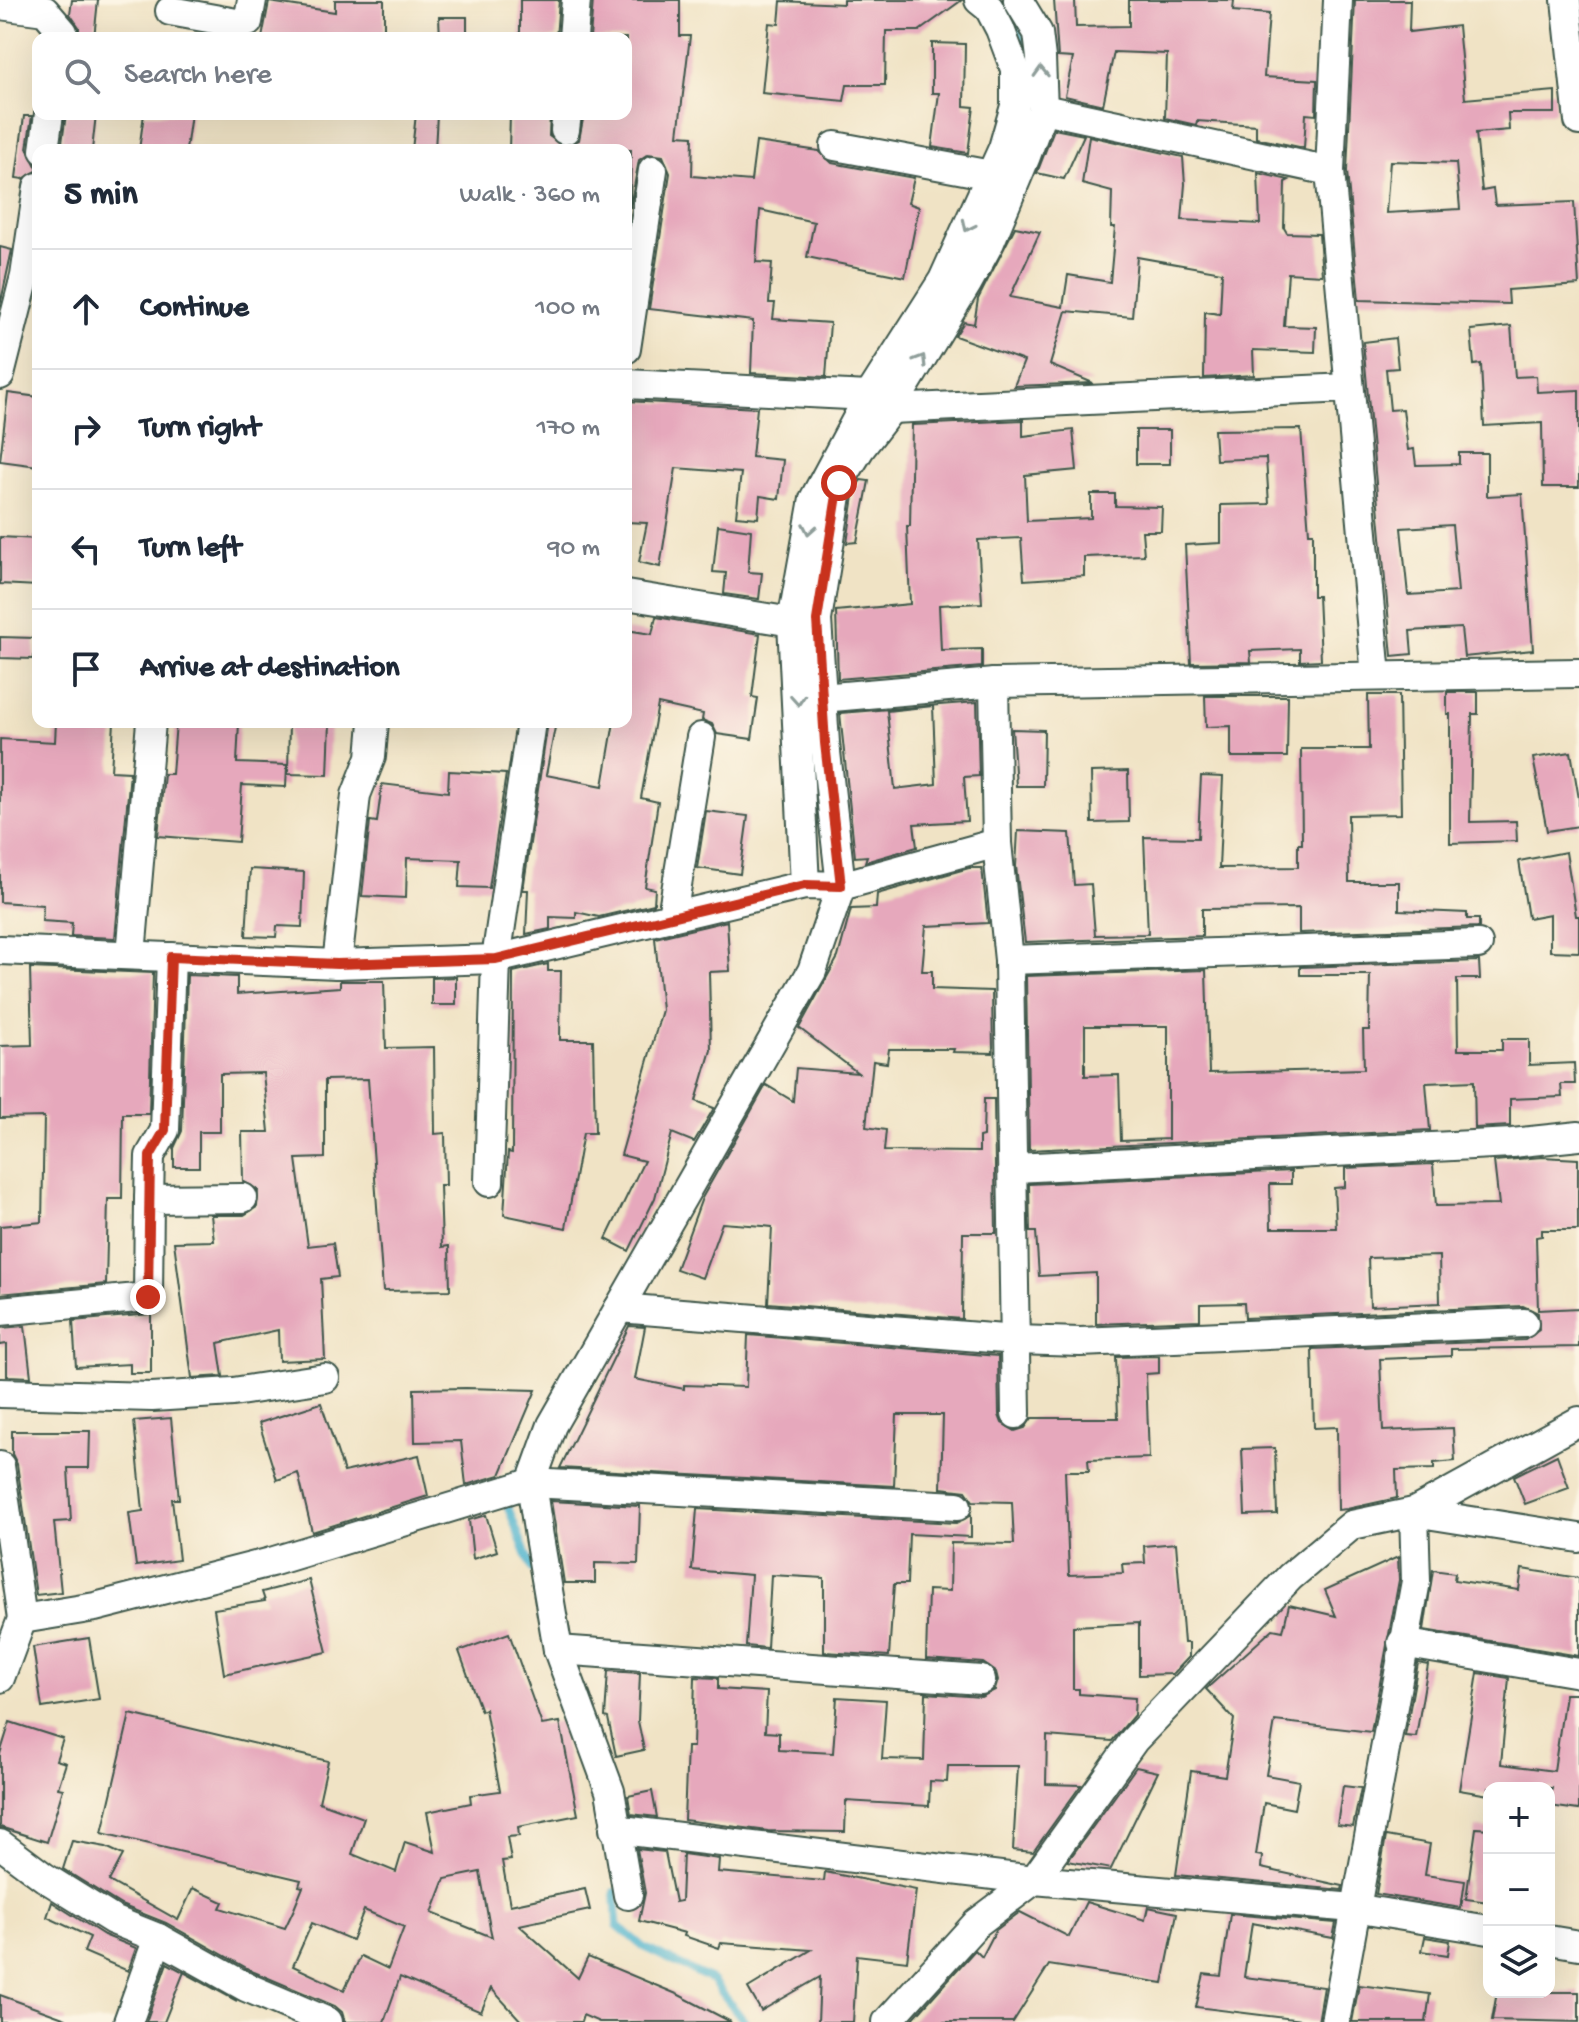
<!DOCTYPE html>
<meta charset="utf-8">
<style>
:root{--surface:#fff;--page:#f6f6f7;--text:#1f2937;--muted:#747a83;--line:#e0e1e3}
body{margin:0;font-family:"Gochi Hand",sans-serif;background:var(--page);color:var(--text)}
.controls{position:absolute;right:24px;bottom:24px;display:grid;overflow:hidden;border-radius:16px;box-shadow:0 8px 32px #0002}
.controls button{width:72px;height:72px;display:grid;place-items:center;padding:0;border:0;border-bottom:2px solid var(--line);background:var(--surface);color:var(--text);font:40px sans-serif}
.stop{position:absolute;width:24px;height:24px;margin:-18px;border:6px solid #c8321e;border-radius:50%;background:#fff}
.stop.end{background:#c8321e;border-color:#fff;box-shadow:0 2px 8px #0008}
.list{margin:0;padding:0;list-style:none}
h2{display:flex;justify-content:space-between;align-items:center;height:104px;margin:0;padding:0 32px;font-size:34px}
h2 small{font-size:26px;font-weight:400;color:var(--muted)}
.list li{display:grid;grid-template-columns:52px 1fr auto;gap:24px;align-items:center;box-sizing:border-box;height:120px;padding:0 32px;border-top:2px solid var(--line)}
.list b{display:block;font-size:30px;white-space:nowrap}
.list em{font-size:26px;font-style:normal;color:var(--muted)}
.icon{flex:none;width:44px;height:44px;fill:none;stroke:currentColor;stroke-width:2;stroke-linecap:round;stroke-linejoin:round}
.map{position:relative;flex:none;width:1579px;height:2022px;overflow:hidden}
.search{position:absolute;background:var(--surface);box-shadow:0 8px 32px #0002;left:32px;top:32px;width:600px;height:88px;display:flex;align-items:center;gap:20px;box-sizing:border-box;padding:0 28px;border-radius:16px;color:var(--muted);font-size:30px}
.panel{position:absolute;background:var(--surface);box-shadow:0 8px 32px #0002;left:32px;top:144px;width:600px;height:584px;border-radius:16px}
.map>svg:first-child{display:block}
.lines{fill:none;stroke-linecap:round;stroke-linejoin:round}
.stream{stroke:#4fb4ce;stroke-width:8}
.building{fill:#e6a8bc;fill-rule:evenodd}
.street-casing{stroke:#3e564a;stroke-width:32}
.street{stroke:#fff;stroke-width:28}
.oneway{stroke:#8f9e9a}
.route{stroke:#c8321e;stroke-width:10}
</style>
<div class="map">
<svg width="1579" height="2022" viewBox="0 0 1579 2022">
<rect width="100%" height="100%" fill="#fcf5e5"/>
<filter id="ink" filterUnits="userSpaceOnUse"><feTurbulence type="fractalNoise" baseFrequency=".0125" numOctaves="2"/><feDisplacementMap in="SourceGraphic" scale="16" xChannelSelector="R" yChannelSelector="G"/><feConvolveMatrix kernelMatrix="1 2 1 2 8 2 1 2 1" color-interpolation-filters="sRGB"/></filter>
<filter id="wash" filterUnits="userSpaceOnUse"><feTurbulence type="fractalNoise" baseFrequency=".006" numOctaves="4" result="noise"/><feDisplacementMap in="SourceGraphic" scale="32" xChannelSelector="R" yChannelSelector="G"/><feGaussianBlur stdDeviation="1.8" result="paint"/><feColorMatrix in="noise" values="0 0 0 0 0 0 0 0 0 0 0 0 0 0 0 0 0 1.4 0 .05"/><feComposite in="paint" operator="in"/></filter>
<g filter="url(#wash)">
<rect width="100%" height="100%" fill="#f0e3c5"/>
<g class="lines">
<g class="stream">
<path d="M1005,10L1024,41L1028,54"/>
<path d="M513,1482L528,1455"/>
<path d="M504,1497L532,1569"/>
<path d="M615,1891L617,1925L643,1947L712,1980L745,2022"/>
</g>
</g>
<g id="blocks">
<g class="building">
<path d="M72,0H98L94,38H79V27L70,14Z"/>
<path d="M335,0H384V35L262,38L269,2L335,12Z"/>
<path d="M520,0H559L556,38H520Z"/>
<path d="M593,0H680V36H690L678,135L693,136L692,176L751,181L756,142L819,151L832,163L914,178L908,203L919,207L905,277L807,257L814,222L760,210L756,262L772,263L769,303H775L773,319L830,323L826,377L751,373L753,321L649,309L670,173L663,156L648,154L639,160L630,208L631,150H509L510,114H550L549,136L564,147L579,140L584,114H626V38H590Z"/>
<path d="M843,0H962L919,31H886L885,85H847L844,101L762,93L769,23L779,24L781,1L843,4Z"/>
<path d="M1054,0H1075L1076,27L1129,26V0H1234L1233,11L1269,14L1264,77L1317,80L1316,115L1306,114L1304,148L1256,138V125L1197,121L1196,125L1165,118L1167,54L1114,52L1103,105L1065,96L1073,58L1058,57Z"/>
<path d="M1355,0H1410L1409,32L1458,26L1465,99L1555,91V113H1508L1509,130L1476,133L1482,191L1493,189L1495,205L1574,202L1579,285L1508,290L1509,304L1359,300L1347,171ZM1390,161L1456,163L1460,209L1386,213Z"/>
<path d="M439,17H467V38H440Z"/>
<path d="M932,43L965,44L964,106L974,107L968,153L932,147L939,93H932Z"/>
<path d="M66,114H96L92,150H61Z"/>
<path d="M144,114H191L186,150H139Z"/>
<path d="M416,114H437L435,150H412Z"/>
<path d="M24,116H32L27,148L38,170L23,179L16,178Z"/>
<path d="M1054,129L1084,135L1064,179L1037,173Z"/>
<path d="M1089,136L1183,157L1185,184L1182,220L1260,224L1258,173L1289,180L1285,182L1284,228L1287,233L1319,234L1322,275L1288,273L1284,326L1316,327L1315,352L1253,350L1254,375L1204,378L1205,312L1220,314L1222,272L1137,257L1132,317L1066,311L1050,365L1093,383L1014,386L1024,361L955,336L964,322L974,324L978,299L1015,227L1040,232L1010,297L1063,307L1068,275L1110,282L1115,227H1111L1112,192L1082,184Z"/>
<path d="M0,247L12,250L0,306Z"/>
<path d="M1511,326L1515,377L1536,376L1537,392L1579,390V487H1543L1542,423L1484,426L1481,364L1474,365L1471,330Z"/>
<path d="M1395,338L1398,368L1386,369L1390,410L1403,409L1408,450L1414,449L1416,465L1459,464V453H1487V496L1522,494L1533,650L1464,657L1461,628L1410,631L1412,654L1392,656L1363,342ZM1452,525L1458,592L1408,595L1401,528Z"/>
<path d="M8,393L38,397V466L0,461Z"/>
<path d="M626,401L757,408L752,457L783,460L779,499L760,496L758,518L736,516L741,473L676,468L660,567L639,562L647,523L626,522Z"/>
<path d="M1023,420V436L1073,430L1077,470L1025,475L1027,521L1091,518V494H1115V506L1162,507L1161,531H1142L1144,555L1084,557V576L1024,580L1021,538L978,540L982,603L939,605L941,650L982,649V667L838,679L836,611L910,604L907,526H910L912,425Z"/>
<path d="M1301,429L1309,533H1313V596H1318L1321,660L1300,661V649L1250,651L1251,662L1191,663L1185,545L1221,543V505L1269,504L1266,458L1216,460L1214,430Z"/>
<rect x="1136" y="430" width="34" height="34"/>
<path d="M861,480L869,481L857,542L847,543L855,489Z"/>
<path d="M718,525L751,530L748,572L762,573L759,599L724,594L726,573L713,572Z"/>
<path d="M0,537L38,539V586L0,584Z"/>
<path d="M656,617L760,634L752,697L758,698L752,739L717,734L712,724L702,720L703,714L658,704L641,798L658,802L645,887L655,889L654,904L599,917L576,912V918L550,917V929L526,934L528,890H523L548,722H556L546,775L603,786L614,722H626V630L652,634Z"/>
<path d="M0,637L35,638L34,659L0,658Z"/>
<path d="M1447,692H1478V714H1472L1470,822L1516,821L1517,841L1450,843V714H1447Z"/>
<path d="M1368,695H1399L1401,814L1348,815L1349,882H1399V910L1467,913V919H1479V927L1299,933V908L1202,909V936L1025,942L1016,866L1018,831L1070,833L1074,885L1091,884L1095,935L1148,934L1144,837L1198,838L1201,776L1223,777L1219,868L1298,867V844H1302L1301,749H1369Z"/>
<path d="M1205,696H1288L1287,757H1231V726L1206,727Z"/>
<path d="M977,702L979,776L964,777L967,821L914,824L917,847L865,862L867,856L855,857L840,713ZM933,706L936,784L895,789L887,711Z"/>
<path d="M56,722H114L111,771L130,772L115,938L71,936L72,923L42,921L43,905L0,902V739L55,742Z"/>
<path d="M176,722H239L237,763L287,765L286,787L242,785L238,842L158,836L164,774H172Z"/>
<path d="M289,722H330L328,775L288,774Z"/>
<path d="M1012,729L1044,730L1043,786H1016Z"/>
<path d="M1571,752L1579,799V826L1547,831L1533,758Z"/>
<path d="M449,771L506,774L489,888L459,887L461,860L407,858L406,898L362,896L370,821L377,822L382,784L448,792Z"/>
<path d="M1128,771L1129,822L1092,823L1091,772Z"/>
<path d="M706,811L748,816L740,874L697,868Z"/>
<path d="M1566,852L1576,916H1579V952L1550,951V914L1528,918L1519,861Z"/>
<path d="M969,868H982L988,923L926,926L922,971H932V989L992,991L993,1053L953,1052L954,1049H889L887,1063L873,1061L866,1127L886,1130L884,1151L979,1152V1137L983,1136L984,1099H994L996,1233H963L962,1319L768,1303L772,1227L763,1226L722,1223L702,1278L676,1269L702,1198L766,1085L793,1101L796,1068L858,1073L799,1028L838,957L851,909L876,908L877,894Z"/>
<path d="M250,869L304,872L302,927L277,926L276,937L246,936Z"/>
<path d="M727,921L730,971L709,972L711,1050L696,1101L714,1108L694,1142L672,1133L655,1198L629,1251L606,1239L644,1161L621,1155L662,1010L655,938Z"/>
<path d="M1479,961L1480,979H1457L1458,1050H1502V1039H1529V1065L1574,1063L1575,1084H1561L1562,1097L1510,1099V1126L1475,1128L1474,1081L1426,1083L1430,1130L1029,1150L1026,976L1206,970L1209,1073L1294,1071L1364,1069L1363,1030H1369L1370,975H1300V967ZM1085,1026H1168V1139L1121,1141L1119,1075L1085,1076Z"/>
<path d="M548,964V971H561L560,1040H593L595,1133H583L566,1228L504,1215L508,1152L512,1153L513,972Z"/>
<path d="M30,968L153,973L149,1114H123L122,1199H108L106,1284L0,1294V1226L42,1222L44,1117L0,1118V1046L32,1045Z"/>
<path d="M187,975L237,977V994L340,987V981H384L386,1048L434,1047L435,1134L445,1133L446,1185H440L442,1247L449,1246L450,1290L383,1291L368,1079L325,1080V1158L296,1159L308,1246L333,1243L338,1277L321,1279L325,1359L279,1361L278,1330L218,1343L223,1376L192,1378L174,1242L214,1241L211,1215H244L257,1207L258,1190L243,1181L242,1132H269L263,1073L220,1074V1132H199V1167H174V1148L182,1131Z"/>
<path d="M456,977V1005H432V978Z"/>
<path d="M1542,1157L1578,1159V1230H1542V1236L1536,1237L1538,1310L1579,1308V1347L1451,1349V1356L1380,1359L1383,1431L1453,1428L1455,1461L1434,1463V1469L1396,1470L1397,1498L1347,1509L1338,1510L1337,1427L1314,1428L1312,1349L1525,1340L1539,1330L1538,1313L1523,1306L1245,1318L1244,1303L1200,1304V1320L1096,1324V1273L1039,1276L1036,1232H1030L1029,1184L1291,1171V1184H1270L1271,1228H1336L1334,1188L1345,1187V1168L1433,1164L1436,1206L1499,1205L1494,1161ZM1439,1256L1440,1303L1370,1306L1368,1258Z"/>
<path d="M151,1314V1373H130V1364L76,1367L73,1321Z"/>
<path d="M25,1326L31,1377L7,1376V1344L0,1345V1328Z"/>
<path d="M629,1326L645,1327L635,1379L684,1389V1385L746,1387L748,1335L998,1356L999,1415L1002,1423L1015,1431L1025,1428L1032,1418H1118L1116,1357L1159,1356V1373L1146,1374L1149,1458L1088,1460L1089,1471H1065L1069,1575L1123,1573L1122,1564L1145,1563L1144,1546L1176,1543L1184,1643H1189V1657L1173,1674L1139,1675V1623L1073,1626V1689H1079V1694L1135,1698L1134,1715L1112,1741L1047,1736L1046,1784L1081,1785L1033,1852L1013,1850L1018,1766H948L947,1782L930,1781L929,1806L846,1801L845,1832L768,1831L684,1820L687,1747H693L695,1677L718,1678V1689L767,1692L765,1732L779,1733V1750L833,1753L837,1697L886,1700L882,1759L924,1760L926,1693L981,1697L995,1690L998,1680L996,1672L983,1663L926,1659L928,1590L950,1591L951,1543L1014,1544L1012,1502L973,1501L966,1491L941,1488L943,1415H897L894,1486L560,1468Z"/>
<path d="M466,1388L536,1390L500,1475L466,1485L461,1441L415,1442L414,1389Z"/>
<path d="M321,1403L344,1472L419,1455L428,1496L312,1532L298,1473L277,1480L259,1423Z"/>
<path d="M171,1418L179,1499H172L179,1560L136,1566L129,1513L143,1511L134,1421Z"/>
<path d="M12,1431H90L89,1468H68L71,1521L54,1522L61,1592L36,1595L17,1464L12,1454Z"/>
<path d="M1275,1448L1277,1514L1245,1515L1242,1449Z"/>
<path d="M1557,1455L1569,1488L1525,1504L1514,1476Z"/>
<path d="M551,1501L640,1506L638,1564L595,1563V1583H564Z"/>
<path d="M697,1509L956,1523L971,1515V1537L909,1534L907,1584H894L889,1656L824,1652V1578L771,1575L767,1648L746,1646L751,1575L692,1570Z"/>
<path d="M486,1515L497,1551L473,1559L469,1520Z"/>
<path d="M1398,1557L1399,1580L1371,1732L1275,1721L1266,1775L1299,1781L1294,1809L1264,1803L1256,1855L1262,1856L1261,1868L1343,1886L1342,1890L1176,1875L1191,1771L1225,1776L1234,1719L1206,1689L1273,1629L1283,1631L1289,1605L1336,1616L1325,1590Z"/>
<path d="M1522,1569L1579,1578V1656L1424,1630L1433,1570L1455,1573L1454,1580L1519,1590Z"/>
<path d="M309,1580L327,1652L224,1674L214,1609L265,1601L262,1592Z"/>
<path d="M509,1633L542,1725L560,1722L578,1815L518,1827L519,1836L507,1837L511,1860L502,1861L510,1905L585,1889L590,1910L519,1925L578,1978L588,1957L679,1995L731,2022H599L583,2015L581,2022H522L491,1988L481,2012L400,1977L384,2022H345L342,2012L335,2006L254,1972L166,1923L121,1905L63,1869L72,1841L106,1847L123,1855L109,1881L178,1920L193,1888L223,1902L220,1908L285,1928L294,1909L303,1887L299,1886L301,1880L102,1833L130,1714L328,1761L319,1802L364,1818L352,1854L396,1872L405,1842L435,1852L427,1812L471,1803L470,1795L500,1791L485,1709L481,1711L459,1651ZM480,1872L490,1928L492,1937L432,1913L445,1879ZM364,1910L404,1927L388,1969L361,1956L344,1990L293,1966L312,1923L352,1940Z"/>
<path d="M89,1638L99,1699L42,1708L33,1647Z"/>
<path d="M1418,1663L1428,1665L1416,1737L1405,1736Z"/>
<path d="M608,1671L640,1673L638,1721L644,1750L616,1756L608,1718L605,1717Z"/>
<path d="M1478,1673L1509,1678L1501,1764L1554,1771L1565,1694H1579V1810L1549,1806L1552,1788H1489V1795L1459,1790Z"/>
<path d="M10,1722L63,1739L56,1760L66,1763L58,1788L63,1789L47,1842L0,1827V1754Z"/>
<path d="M1136,1767L1158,1772L1111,1869L1068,1861Z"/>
<path d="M1343,1786L1361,1788L1353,1827L1337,1825Z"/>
<path d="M652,1791L657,1817L631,1814L628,1796Z"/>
<path d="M1476,1828L1489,1829V1902L1466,1899Z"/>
<path d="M1386,1836L1430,1844L1425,1875L1465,1881L1461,1908L1376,1894Z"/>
<path d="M637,1849L665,1852L675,1902L681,1901L683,1854L719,1859L718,1872L824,1881L825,1872L916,1890L907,1961L857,1955L853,2022H818L820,1977L761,2011L748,1988L811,1950L721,1943L719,1948L684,1936L685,1933L639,1921L645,1893Z"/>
<path d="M52,1902L104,1935L136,1948L128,1971L84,1952L90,1937L47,1917Z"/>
<path d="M1086,1902L1145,1920L1148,1907L1177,1913L1163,1983L1049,1965L1013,2022H910L975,1950L982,1957L996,1930L1020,1912L1069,1937Z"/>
<path d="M1230,1914L1336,1923L1333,1938L1252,1923L1244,1977L1324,1987L1318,2022L1196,2007L1204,1974L1221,1976Z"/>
<path d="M1425,1937L1450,1941L1448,1955L1422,1951Z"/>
<path d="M167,1963L237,2001L184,1972L164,2022H146Z"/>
<path d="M1359,1985L1430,1994L1426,2022H1352Z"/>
<path d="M1497,1992H1579V2022L1492,2020Z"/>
<path d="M0,1995L66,2019V2022H0Z"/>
</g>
</g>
</g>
<g filter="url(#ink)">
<use href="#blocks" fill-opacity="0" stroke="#3e564a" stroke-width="2"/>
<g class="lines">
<defs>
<g id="street">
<path d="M1338,0L1330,171L1376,676"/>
<path d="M1566,0L1579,121"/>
<path d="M0,5L45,11L63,32L62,38"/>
<path d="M170,11L242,24L248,22L252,0"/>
<path d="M573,38L576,0"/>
<path d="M1043,109L1330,171"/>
<path d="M565,130L567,114"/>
<path d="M835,146L991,175"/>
<path d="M44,150L49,114"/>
<path d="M626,349L653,170"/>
<path d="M0,375L25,276L38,187"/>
<path d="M626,384L869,396"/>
<path d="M891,409L1349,388"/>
<path d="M626,595L792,622"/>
<path d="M994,683L997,843L1009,960L1016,1414"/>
<path d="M821,698L994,683L1579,673"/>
<path d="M805,885L792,622L814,499L869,396L943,280L1003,148L1015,106V69L1000,29L989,8L979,0"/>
<path d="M672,916L701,737"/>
<path d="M0,950L337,964L496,959L805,885L841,886L997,843"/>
<path d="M131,955L151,722"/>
<path d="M1009,960L1478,944"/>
<path d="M337,964L356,795L371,757L374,722"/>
<path d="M1015,1168L1512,1143L1579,1136"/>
<path d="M489,1182L496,959L531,722"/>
<path d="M149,1199L150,1156L165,1130L171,957"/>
<path d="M619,1308L1016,1340L1080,1342L1524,1323"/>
<path d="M0,1311L148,1297L149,1199L243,1198"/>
<path d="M0,1393L152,1397L233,1392L325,1378"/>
<path d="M0,1466L22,1619L0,1678"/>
<path d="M22,1619L95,1607L271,1562L531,1483L957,1506"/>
<path d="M1402,1643L1579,1673"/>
<path d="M558,1650L981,1680"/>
<path d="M614,1829L1034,1880L1354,1908L1489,1930"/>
<path d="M0,1844L44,1877L113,1920L158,1938L246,1987L328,2022"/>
<path d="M628,1895L610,1791L558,1650L539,1537L531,1483L552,1425L812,971L841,886L825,743L817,620L839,483L860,449L891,409L967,284L990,242L1026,156L1043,109L1041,58L1038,33L1018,0"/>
<path d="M1549,1940L1579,1945"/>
<path d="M128,2022L158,1938"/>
<path d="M887,2022L977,1923L1034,1880L1134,1740L1290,1577L1352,1525L1414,1512L1579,1421"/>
<path d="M1335,2022L1416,1581L1414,1512L1579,1538"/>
</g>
</defs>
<use href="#street" class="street-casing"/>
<use href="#street" class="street"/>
</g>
<defs><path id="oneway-chevron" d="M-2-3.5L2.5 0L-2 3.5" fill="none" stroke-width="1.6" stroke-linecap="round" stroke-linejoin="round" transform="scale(2)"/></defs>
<g class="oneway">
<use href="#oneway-chevron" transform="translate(1041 72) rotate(-92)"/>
<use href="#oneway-chevron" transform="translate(968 226) rotate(115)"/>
<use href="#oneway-chevron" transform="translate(921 360) rotate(-59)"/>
<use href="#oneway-chevron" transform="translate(809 529) rotate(100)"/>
<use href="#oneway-chevron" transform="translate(798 700) rotate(86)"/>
</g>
</g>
<g class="lines" filter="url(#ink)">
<path class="route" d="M148,1297L150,1156L165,1130L171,957L337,964L496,959L805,885L841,886L825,743L817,620L839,483"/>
</g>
</svg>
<div class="controls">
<button>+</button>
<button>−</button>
<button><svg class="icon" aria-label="layers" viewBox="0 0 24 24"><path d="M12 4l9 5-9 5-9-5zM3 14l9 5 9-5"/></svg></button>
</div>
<div class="stop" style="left:839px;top:483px"></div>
<div class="stop end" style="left:148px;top:1297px"></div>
<div class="search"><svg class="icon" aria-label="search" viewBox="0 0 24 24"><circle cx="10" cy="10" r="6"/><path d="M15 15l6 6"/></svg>Search here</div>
<section class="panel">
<h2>5 min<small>Walk · 360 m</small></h2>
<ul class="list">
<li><svg class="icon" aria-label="ahead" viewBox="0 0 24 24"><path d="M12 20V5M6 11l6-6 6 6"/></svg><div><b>Continue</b></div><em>100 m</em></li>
<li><svg class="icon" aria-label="right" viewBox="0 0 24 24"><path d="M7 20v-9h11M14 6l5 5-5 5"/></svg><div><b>Turn right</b></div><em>170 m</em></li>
<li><svg class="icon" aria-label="left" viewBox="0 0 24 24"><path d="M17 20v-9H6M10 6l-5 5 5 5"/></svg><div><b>Turn left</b></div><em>90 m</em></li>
<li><svg class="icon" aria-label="arrive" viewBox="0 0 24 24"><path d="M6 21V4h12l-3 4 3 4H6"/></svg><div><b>Arrive at destination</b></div></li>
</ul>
</section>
</div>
